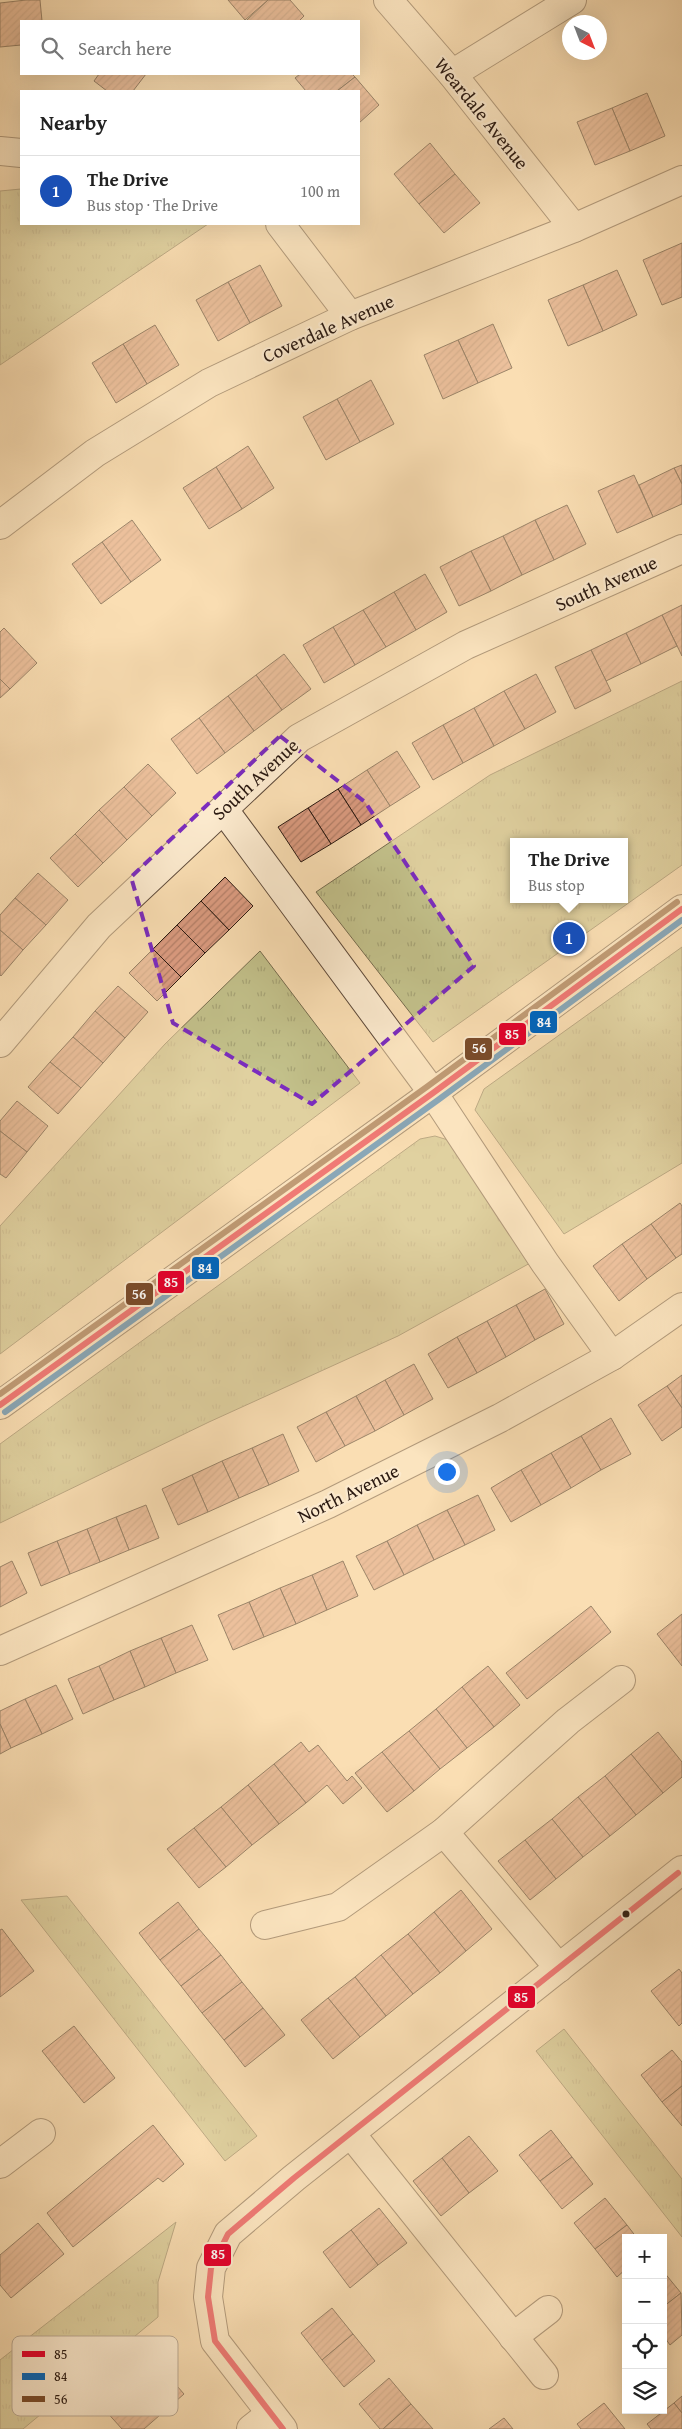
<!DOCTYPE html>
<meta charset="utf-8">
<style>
:root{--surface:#fff;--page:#f2f2f2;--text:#222;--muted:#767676;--line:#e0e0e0;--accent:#b45309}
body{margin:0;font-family:"Gentium Book Plus",serif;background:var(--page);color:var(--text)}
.controls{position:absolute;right:15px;bottom:15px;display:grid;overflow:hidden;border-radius:0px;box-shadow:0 5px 20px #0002}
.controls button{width:45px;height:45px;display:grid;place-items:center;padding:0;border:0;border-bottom:1px solid var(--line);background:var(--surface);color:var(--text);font:25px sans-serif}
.compass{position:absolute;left:562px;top:15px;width:45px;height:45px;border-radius:50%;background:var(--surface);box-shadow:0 5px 20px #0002;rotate:138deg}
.you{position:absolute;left:446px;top:1471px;width:18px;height:18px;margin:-12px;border:4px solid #fff;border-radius:50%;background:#1a73e8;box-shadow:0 0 0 8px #1a73e833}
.badge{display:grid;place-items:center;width:32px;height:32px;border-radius:50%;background:var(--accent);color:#fff;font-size:16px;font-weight:700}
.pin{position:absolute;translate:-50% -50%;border:2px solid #fff;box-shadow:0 1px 5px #0006}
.popup{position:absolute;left:510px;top:838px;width:118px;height:65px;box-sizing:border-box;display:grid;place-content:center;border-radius:0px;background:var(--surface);filter:drop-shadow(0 1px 4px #0005);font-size:16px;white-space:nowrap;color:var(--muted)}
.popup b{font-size:19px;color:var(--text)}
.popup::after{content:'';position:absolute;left:50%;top:100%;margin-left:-10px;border:10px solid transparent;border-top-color:var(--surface)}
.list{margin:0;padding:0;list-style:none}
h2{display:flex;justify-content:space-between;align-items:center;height:65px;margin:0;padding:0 20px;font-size:21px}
h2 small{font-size:16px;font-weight:400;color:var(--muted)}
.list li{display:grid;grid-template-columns:32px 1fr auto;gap:15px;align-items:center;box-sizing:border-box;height:70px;padding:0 20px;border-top:1px solid var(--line)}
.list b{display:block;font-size:19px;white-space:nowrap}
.list p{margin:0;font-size:16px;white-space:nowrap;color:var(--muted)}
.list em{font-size:16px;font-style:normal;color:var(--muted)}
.icon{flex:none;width:28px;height:28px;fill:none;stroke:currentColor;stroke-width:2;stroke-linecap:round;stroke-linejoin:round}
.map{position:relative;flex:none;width:682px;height:2429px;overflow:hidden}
.search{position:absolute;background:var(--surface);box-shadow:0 5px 20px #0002;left:20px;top:20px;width:340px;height:55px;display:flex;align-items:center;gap:12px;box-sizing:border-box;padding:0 18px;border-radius:0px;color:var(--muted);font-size:19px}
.panel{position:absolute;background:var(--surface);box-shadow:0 5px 20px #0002;left:20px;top:90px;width:340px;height:135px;border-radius:0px}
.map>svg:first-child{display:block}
.grass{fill:url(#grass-tufts);stroke:#766c4e;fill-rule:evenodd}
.building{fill:url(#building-hatch);stroke:#2a1911}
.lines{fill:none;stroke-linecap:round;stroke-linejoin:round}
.street-casing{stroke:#5e4a3a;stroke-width:30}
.street{stroke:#fceace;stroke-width:28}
.bus-1-casing{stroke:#fceace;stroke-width:10}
.bus-2-casing{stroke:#fceace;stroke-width:10}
.bus-3-casing{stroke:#fceace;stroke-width:10}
.bus-1{stroke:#e4002b;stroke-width:6}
.bus-2{stroke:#0065bd;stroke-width:6}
.bus-3{stroke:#7a4b2a;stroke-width:6}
.marked{fill:none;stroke:#7b2cbf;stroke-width:4;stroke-dasharray:10 6;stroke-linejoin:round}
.bus-dot{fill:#2a1911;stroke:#fceace;stroke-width:2}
.labels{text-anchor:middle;stroke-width:4.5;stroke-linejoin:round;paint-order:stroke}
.street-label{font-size:19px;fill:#2a1911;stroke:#fceace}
.key{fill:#fceace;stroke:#bdab95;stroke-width:1}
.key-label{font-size:14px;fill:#2a1911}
.line-badge{stroke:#fceace;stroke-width:2}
.badge-label{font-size:14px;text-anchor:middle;font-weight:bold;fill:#fff}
</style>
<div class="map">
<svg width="682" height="2429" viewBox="0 0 682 2429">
<defs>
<pattern id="grass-tufts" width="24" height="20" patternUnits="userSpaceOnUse" patternTransform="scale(1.25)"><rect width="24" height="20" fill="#c2c08a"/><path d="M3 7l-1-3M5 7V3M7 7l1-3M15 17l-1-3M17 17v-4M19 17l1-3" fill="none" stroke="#a7a476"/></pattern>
<pattern id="building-hatch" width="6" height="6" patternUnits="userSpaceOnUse" patternTransform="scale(1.25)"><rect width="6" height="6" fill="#db9b80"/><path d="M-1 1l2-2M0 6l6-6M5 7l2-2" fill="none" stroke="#b27e67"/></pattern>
</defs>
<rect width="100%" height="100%" fill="#fadeb3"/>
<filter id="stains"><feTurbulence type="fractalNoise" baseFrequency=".004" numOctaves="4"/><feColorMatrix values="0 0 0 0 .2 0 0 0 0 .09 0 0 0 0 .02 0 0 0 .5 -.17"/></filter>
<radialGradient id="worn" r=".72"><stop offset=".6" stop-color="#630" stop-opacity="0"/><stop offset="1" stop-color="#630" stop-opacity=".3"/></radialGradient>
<g class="grass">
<path d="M21,189V224H208L0,365V191Z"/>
<path d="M682,681V865L433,1042L316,892L490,775ZM514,842H624V899H514Z"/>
<path d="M682,947V1163L564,1234L475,1110L484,1089Z"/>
<path d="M260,951L360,1083L0,1354V1226L165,1044Z"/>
<path d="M435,1136L448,1140L532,1262L398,1336L209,1422L0,1523V1444L420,1139Z"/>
<path d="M67,1896L257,2136L225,2161L21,1900Z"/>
<path d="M564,2029L682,2179V2237L536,2051Z"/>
<path d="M176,2222L158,2282V2317L23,2429H0V2360Z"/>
</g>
<g class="building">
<path d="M26,0H40L42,21H21V45L0,47V3Z"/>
<path d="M228,0H268L245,20Z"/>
<path d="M268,0H290L304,16L299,21H246Z"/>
<path d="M99,74H146L133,91H107L94,81Z"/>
<path d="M300,74H352L355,77L337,91H306L295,78Z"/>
<path d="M355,77L379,105L359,123V91H337Z"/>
<path d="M647,93L665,136L630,151L612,108Z"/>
<path d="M612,108L630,151L595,165L577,122Z"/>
<path d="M430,143L455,174L419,204L394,174Z"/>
<path d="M455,174L480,203L444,233L419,204Z"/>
<path d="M682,243V297L662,305L643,260Z"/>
<path d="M260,265L282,306L250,323L228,282Z"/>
<path d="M617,270L637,315L603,331L583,285Z"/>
<path d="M228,282L250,323L218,341L196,300Z"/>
<path d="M583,285L603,331L568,346L548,300Z"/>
<path d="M493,324L512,368L478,383L458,340Z"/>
<path d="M155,325L179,365L147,384L123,344Z"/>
<path d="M458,340L478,383L443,399L424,355Z"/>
<path d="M123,344L147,384L116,403L92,363Z"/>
<path d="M371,380L394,424L360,442L337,399Z"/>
<path d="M337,399L360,442L326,460L303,417Z"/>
<path d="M248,446L274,488L242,509L216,467Z"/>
<path d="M682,465V484L674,468Z"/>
<path d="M216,467L242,509L209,529L183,488Z"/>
<path d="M674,468L682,484V504L653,517L639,485Z"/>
<path d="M634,475L653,517L617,533L598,491Z"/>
<path d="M567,505L586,544L554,560L535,520Z"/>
<path d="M132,520L161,560L131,582L102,542Z"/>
<path d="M535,520L554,560L522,575L503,536Z"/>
<path d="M503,536L522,575L491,591L471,551Z"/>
<path d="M102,542L131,582L101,604L72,564Z"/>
<path d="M471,551L491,591L459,606L440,567Z"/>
<path d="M425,574L447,612L416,630L394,592Z"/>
<path d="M394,592L416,630L386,647L363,610Z"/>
<path d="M682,605V656L662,615Z"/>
<path d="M363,610L386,647L355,665L333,627Z"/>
<path d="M662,615L677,646L641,664L626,633Z"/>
<path d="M333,627L355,665L324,683L303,645Z"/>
<path d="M4,628L37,663L10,689L0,679V632Z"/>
<path d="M626,633L641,664L606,681L591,650Z"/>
<path d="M591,650L611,691L575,709L555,667Z"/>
<path d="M284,654L311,689L282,710L256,675Z"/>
<path d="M536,674L556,712L525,729L504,691Z"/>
<path d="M256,675L282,710L254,731L228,696Z"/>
<path d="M0,679L10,689L0,698Z"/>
<path d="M504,691L525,729L494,746L474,708Z"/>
<path d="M228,696L254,731L225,753L199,718Z"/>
<path d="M474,708L494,746L463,763L443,725Z"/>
<path d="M199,718L225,753L197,774L171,739Z"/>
<path d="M443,725L463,763L433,780L412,743Z"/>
<path d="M397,751L420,787L390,806L367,770Z"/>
<path d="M148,764L176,793L152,816L124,787Z"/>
<path d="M367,770L390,806L361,825L338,789Z"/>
<path d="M124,787L152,816L127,840L99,810Z"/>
<path d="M338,789L361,825L331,844L308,808Z"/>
<path d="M308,808L331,844L301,862L278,827Z"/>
<path d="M99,810L127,840L103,863L75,834Z"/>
<path d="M75,834L103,863L78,887L50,858Z"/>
<path d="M38,873L68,900L46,925L15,898Z"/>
<path d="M225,877L253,906L229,930L201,901Z"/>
<path d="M15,898L46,925L23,950L0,930V915Z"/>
<path d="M201,901L229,930L205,953L177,925Z"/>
<path d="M177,925L205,953L181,977L153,949Z"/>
<path d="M0,930L23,950L1,976L0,975Z"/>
<path d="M153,949L181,977L157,1001L129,973Z"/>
<path d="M118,986L148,1012L125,1038L95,1011Z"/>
<path d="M95,1011L125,1038L103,1063L73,1037Z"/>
<path d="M73,1037L103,1063L81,1088L50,1062Z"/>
<path d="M50,1062L81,1088L58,1114L28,1087Z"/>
<path d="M17,1101L48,1126L27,1152L0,1131V1121Z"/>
<path d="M0,1131L27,1152L6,1178L0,1174Z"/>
<path d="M680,1203L682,1206V1254L676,1258L651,1224Z"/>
<path d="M651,1224L676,1258L647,1279L622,1244Z"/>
<path d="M622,1244L647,1279L619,1301L593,1266Z"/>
<path d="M545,1289L564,1324L535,1340L516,1305Z"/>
<path d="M516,1305L535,1340L506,1357L487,1321Z"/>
<path d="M487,1321L506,1357L477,1373L457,1337Z"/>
<path d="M457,1337L477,1373L448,1388L428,1354Z"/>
<path d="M414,1364L433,1399L404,1415L385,1380Z"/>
<path d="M682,1375V1408L667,1386Z"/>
<path d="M385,1380L404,1415L375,1431L356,1396Z"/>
<path d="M667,1386L682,1408V1427L662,1441L638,1405Z"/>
<path d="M356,1396L375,1431L345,1446L326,1412Z"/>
<path d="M326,1412L345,1446L316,1462L297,1427Z"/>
<path d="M611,1418L631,1454L601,1470L581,1436Z"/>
<path d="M283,1434L299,1471L269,1485L252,1448Z"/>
<path d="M581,1436L601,1470L571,1488L551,1453Z"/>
<path d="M252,1448L269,1485L239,1498L222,1461Z"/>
<path d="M551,1453L571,1488L541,1505L521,1470Z"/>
<path d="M222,1461L239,1498L208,1512L192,1475Z"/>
<path d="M521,1470L541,1505L511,1522L491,1488Z"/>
<path d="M192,1475L208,1512L178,1525L162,1489Z"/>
<path d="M478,1495L495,1530L465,1545L447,1510Z"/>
<path d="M146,1505L159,1538L129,1550L116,1517Z"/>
<path d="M447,1510L465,1545L434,1560L417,1525Z"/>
<path d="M116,1517L129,1550L100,1562L87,1529Z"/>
<path d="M417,1525L434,1560L404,1575L387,1541Z"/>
<path d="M87,1529L100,1562L70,1574L57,1541Z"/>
<path d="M57,1541L70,1574L41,1586L28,1553Z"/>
<path d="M387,1541L404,1575L374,1590L356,1556Z"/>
<path d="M12,1561L27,1593L0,1607V1567Z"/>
<path d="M343,1561L358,1596L327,1610L312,1575Z"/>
<path d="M312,1575L327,1610L296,1624L280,1588Z"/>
<path d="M280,1588L296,1624L264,1637L249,1602Z"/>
<path d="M249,1602L264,1637L233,1650L218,1615Z"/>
<path d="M591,1606L611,1632L527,1699L506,1673Z"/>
<path d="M682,1614V1666L657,1634Z"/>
<path d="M192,1625L208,1660L176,1673L161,1638Z"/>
<path d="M161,1638L176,1673L145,1687L130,1651Z"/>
<path d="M130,1651L145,1687L114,1700L99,1666Z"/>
<path d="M99,1666L114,1700L83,1714L68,1679Z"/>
<path d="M488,1666L520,1705L494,1727L462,1687Z"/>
<path d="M56,1685L73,1719L42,1734L25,1699Z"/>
<path d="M462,1687L494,1727L467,1748L436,1709Z"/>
<path d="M25,1699L42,1734L11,1748L0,1724V1711Z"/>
<path d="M436,1709L467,1748L440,1769L409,1731Z"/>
<path d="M0,1724L11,1748L0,1754Z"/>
<path d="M409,1731L440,1769L414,1791L382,1752Z"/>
<path d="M658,1732L682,1762V1777L663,1793L631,1754Z"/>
<path d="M301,1742L309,1752L318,1745L347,1781L352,1776L362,1788L343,1804L327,1785L306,1803L274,1764Z"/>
<path d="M382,1752L414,1791L387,1812L355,1773Z"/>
<path d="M631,1754L663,1793L636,1815L605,1776Z"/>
<path d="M274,1764L306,1803L279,1824L248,1785Z"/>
<path d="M605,1776L636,1815L610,1836L578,1797Z"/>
<path d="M248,1785L279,1824L252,1845L221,1807Z"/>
<path d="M578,1797L610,1836L583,1857L552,1819Z"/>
<path d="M221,1807L252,1845L226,1867L194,1828Z"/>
<path d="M552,1819L583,1857L556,1879L525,1840Z"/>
<path d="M194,1828L226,1867L199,1888L167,1849Z"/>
<path d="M525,1840L556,1879L530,1900L498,1861Z"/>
<path d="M461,1890L492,1929L466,1951L434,1912Z"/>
<path d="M178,1902L199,1929L160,1960L139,1933Z"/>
<path d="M434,1912L466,1951L440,1973L408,1934Z"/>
<path d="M2,1929L34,1971L0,1997V1930Z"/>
<path d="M199,1929L221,1955L181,1986L160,1960Z"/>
<path d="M408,1934L440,1973L413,1994L381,1955Z"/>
<path d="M221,1955L242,1982L202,2013L181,1986Z"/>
<path d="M381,1955L413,1994L386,2016L355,1977Z"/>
<path d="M679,1969L682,1973V2023L679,2026L651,1991Z"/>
<path d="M355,1977L386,2016L360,2037L328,1998Z"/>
<path d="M242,1982L263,2008L224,2040L202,2013Z"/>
<path d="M328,1998L360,2037L333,2059L301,2020Z"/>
<path d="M263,2008L285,2035L245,2067L224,2040Z"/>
<path d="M74,2026L115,2078L84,2103L42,2051Z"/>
<path d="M672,2050L682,2062V2086L662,2102L641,2075Z"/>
<path d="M682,2086V2126L662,2102Z"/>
<path d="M153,2125L184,2164L163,2182L158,2178L73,2247L47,2213Z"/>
<path d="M551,2130L572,2157L540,2181L519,2155Z"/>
<path d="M469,2136L498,2171L469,2193L442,2158Z"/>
<path d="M572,2157L593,2184L562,2209L540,2181Z"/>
<path d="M442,2158L469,2193L441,2216L413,2181Z"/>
<path d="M605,2198L627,2225L595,2249L574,2223Z"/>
<path d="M379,2208L407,2243L378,2265L351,2230Z"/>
<path d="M38,2223L64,2254L11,2298L0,2285V2255Z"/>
<path d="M627,2225L637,2238H626V2269L617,2277L595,2249Z"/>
<path d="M351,2230L378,2265L350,2288L323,2252Z"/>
<path d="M663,2271L681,2293L663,2307Z"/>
<path d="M681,2293L682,2335L670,2345L663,2335V2307Z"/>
<path d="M332,2308L353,2334L322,2360L301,2333Z"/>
<path d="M353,2334L375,2361L344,2387L322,2360Z"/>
<path d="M151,2356L184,2394L144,2429H122L104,2409L132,2385L125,2377Z"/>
<path d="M389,2378L411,2404L383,2429H380L359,2404Z"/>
<path d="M682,2396V2413L674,2403Z"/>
<path d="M604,2403L625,2429H581L577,2424Z"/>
<path d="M674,2403L682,2413V2429H651L647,2424Z"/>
<path d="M411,2404L433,2429H383Z"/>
<path d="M504,2418L513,2429H489Z"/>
</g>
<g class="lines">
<defs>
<g id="street">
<path d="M388,0L452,74L574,228"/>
<path d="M452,74L572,0"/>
<path d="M0,151L21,153"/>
<path d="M280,224L350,316"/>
<path d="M0,525L95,453L209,383L350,316L574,228L682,180"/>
<path d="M224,810L433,1093L545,1263L612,1356"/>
<path d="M0,1043L99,926L299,738L466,645L682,549"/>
<path d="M0,1405L433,1093L682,909"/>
<path d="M0,1651L328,1504L500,1418L612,1356L682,1307"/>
<path d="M444,1832L559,1968"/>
<path d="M265,1925L338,1907L444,1832L568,1721L621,1680"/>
<path d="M351,2134L544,2375"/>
<path d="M0,2164L41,2133"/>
<path d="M513,2337L548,2310"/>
<path d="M251,2429L270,2414"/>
<path d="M283,2429L215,2341L208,2297L211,2268L228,2234L294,2178L682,1870"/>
</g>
</defs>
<use href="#street" class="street-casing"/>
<use href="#street" class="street"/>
<defs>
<g id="bus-1">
<path d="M0,1405L433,1093L682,909"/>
<path d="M283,2429L215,2341L208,2297L211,2268L228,2234L294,2178L678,1873"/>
</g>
<path id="bus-2" d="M5,1412L438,1100L682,920"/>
<path id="bus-3" d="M0,1394L428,1086L677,902"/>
</defs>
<use href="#bus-1" class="bus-1-casing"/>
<use href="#bus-2" class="bus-2-casing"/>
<use href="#bus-3" class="bus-3-casing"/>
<use href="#bus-1" class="bus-1"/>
<use href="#bus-2" class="bus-2"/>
<use href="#bus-3" class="bus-3"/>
</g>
<path d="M0 0H682V2429H0ZM280,736L365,802L474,966L312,1104L173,1023L131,877Z" fill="#fadeb3" fill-opacity=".55" fill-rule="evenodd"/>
<path class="marked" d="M280,736L365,802L474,966L312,1104L173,1023L131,877Z"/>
<circle class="bus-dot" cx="626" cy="1914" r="4.5"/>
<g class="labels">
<g class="street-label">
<text transform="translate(482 113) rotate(51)" y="7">Weardale Avenue</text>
<text transform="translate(328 328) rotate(-24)" y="7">Coverdale Avenue</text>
<text transform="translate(606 583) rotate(-24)" y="7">South Avenue</text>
<text transform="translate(255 779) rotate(-43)" y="7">South Avenue</text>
<text transform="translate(348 1493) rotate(-26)" y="7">North Avenue</text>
</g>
</g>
<rect x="12" y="2336" width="166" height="80" rx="8" class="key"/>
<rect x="22" y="2351" width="23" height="6" fill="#e4002b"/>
<rect x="22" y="2373" width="23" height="7" fill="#0065bd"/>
<rect x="22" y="2396" width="23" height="6" fill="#7a4b2a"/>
<g class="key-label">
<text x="54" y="2359">85</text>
<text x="54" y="2381">84</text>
<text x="54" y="2404">56</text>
</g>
<g class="line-badge">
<rect x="529" y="1010" width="29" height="24" rx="5" fill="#0065bd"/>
<rect x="498" y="1022" width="29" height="24" rx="5" fill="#e4002b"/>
<rect x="464" y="1037" width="29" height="24" rx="5" fill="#7a4b2a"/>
<rect x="191" y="1256" width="29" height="24" rx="5" fill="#0065bd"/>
<rect x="157" y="1270" width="28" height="24" rx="5" fill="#e4002b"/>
<rect x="125" y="1282" width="29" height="24" rx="5" fill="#7a4b2a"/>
<rect x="507" y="1985" width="29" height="24" rx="5" fill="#e4002b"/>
<rect x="203" y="2243" width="29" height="24" rx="5" fill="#e4002b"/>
</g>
<g class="badge-label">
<text x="544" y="1027">84</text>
<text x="512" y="1039">85</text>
<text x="479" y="1053">56</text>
<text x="205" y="1273">84</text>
<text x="171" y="1287">85</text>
<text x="139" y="1299">56</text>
<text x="521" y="2002">85</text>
<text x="218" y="2259">85</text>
</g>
<rect width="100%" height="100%" filter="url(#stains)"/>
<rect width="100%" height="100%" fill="url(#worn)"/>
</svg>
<div class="controls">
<button>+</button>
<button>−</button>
<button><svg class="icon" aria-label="locate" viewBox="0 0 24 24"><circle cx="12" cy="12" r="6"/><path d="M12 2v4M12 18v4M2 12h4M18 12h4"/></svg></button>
<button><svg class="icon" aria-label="layers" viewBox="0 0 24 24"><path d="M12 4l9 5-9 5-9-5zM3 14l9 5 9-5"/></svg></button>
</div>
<svg class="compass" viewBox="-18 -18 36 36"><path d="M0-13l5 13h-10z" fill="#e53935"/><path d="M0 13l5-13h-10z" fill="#767676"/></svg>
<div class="you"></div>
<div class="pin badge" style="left:569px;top:938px;background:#1a4fb4">1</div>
<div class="popup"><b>The Drive</b>Bus stop</div>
<div class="search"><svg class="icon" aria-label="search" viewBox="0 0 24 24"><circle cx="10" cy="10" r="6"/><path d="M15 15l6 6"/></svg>Search here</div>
<section class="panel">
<h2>Nearby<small></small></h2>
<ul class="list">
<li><span class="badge" style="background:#1a4fb4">1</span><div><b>The Drive</b><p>Bus stop · The Drive</p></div><em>100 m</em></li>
</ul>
</section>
</div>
